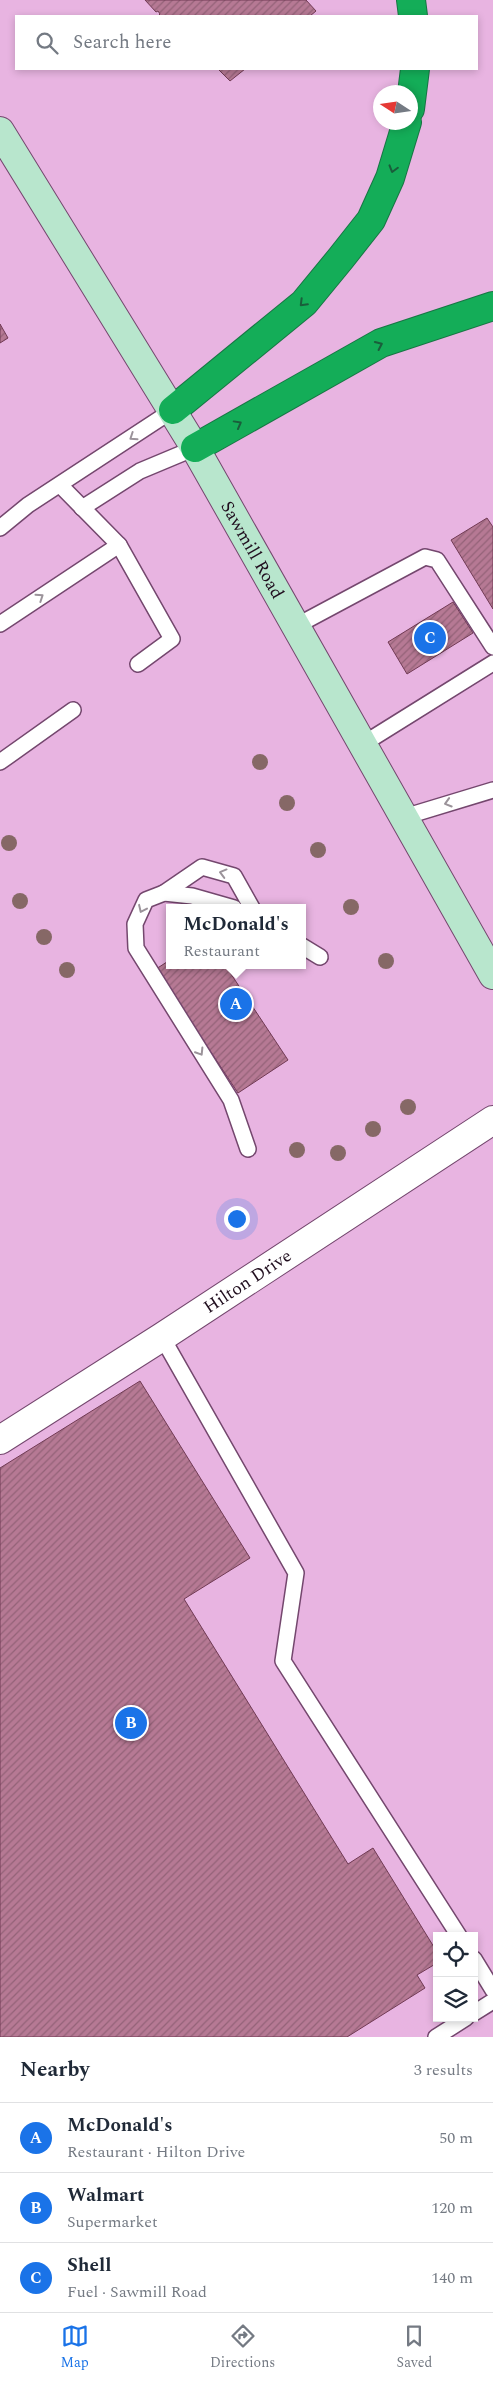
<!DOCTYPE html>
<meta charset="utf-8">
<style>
:root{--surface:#fff;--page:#f2f2f3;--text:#1f2937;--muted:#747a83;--line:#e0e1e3;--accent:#1a73e8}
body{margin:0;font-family:Spectral,serif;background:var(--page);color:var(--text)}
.controls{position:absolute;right:15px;bottom:15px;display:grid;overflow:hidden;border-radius:0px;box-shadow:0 2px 8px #0003}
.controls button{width:45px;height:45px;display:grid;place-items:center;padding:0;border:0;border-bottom:1px solid var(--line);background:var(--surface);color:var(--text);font:25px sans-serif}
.compass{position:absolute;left:373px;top:85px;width:45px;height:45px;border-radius:50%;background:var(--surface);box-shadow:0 2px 8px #0003;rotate:282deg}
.you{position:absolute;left:236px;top:1218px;width:18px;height:18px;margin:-12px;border:4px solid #fff;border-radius:50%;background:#1a73e8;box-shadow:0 0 0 8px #1a73e833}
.badge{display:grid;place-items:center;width:32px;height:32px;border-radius:50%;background:var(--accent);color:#fff;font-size:16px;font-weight:700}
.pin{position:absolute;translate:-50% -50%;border:2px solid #fff;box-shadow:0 1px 5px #0006}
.popup{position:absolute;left:166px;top:904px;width:140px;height:65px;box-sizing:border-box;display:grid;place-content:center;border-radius:0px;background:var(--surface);filter:drop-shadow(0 1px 4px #0005);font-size:16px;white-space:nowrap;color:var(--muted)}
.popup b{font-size:19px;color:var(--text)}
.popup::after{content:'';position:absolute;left:50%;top:100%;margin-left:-10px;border:10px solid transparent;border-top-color:var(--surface)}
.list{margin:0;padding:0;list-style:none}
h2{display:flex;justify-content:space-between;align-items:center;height:65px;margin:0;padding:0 20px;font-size:21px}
h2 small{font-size:16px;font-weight:400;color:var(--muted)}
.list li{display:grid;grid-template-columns:32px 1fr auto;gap:15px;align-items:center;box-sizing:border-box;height:70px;padding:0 20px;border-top:1px solid var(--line)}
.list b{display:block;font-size:19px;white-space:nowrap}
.list p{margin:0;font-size:16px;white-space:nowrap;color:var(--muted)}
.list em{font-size:16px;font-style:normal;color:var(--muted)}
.icon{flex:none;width:28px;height:28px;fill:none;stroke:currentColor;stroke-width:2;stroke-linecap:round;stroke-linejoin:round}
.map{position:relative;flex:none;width:493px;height:2037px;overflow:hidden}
.search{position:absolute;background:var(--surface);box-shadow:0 2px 8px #0003;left:15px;right:15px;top:15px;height:55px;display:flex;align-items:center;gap:12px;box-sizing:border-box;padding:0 18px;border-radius:0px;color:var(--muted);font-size:19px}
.sheet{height:275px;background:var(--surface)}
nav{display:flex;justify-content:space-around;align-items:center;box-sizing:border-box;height:70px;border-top:1px solid var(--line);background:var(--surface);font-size:14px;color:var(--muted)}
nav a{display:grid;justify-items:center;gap:2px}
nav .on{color:var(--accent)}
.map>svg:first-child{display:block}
.building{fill:url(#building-hatch);stroke:#713a54}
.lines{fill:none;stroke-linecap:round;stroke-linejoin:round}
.service-casing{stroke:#74476e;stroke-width:18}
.minor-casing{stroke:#74476e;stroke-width:30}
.secondary-casing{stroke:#74476e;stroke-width:30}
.motorway-casing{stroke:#187544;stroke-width:30}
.service{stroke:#fff;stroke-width:15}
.minor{stroke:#fff;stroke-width:28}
.secondary{stroke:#b8e6cd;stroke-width:28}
.motorway{stroke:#14ad58;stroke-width:28}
.tree{fill:#866866}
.oneway{stroke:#1a5e3b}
.oneway2{stroke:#9b939a}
.labels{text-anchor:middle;stroke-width:4;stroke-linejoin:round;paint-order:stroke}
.street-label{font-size:18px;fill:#200e1e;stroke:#fadef5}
</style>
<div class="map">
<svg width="493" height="2037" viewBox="0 0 493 2037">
<defs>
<pattern id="building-hatch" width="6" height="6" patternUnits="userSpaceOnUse" patternTransform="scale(1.25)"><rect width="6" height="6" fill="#b67994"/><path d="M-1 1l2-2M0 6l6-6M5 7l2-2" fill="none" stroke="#946278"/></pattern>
</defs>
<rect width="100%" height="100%" fill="#e8b4e1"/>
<g class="building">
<path d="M145,0H306L316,11L310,16H158L160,14L158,11L156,12Z"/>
<path d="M218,69H245L230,81Z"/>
<path d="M0,324L8,338L0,343Z"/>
<path d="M487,518L493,527V609L451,540Z"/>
<path d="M453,602L473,633L407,674L388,642Z"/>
<path d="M170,960V965H225L288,1060L238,1093L156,969Z"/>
<path d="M140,1381L250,1558L184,1599L348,1864L373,1848L437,1952V1963L417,1975L425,1988L347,2037H0V1468Z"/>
</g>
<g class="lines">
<defs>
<g id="service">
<path d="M60,485L119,545L172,639L138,664"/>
<path d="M82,508L140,471L195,448"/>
<path d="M0,528L28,505L173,410"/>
<path d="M0,624L119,545"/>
<path d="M296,626L425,557L437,560L493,647"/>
<path d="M363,744L493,663"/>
<path d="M0,762L73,710"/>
<path d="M404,817L493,790"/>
<path d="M164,893L202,867L234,876L252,908"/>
<path d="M234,908L192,896L164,893L146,900L135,924L136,948L231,1100L248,1149"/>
<path d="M302,946L320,957"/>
<path d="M162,1337L296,1573L283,1661L459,1936"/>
<path d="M474,1959L493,1990"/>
<path d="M474,2013L493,2001"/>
<path d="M436,2037L466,2018"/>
</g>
<g id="minor">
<path id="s1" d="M0,1440L162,1337L493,1120"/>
</g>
<g id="secondary">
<path id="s2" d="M0,131L195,448L493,975"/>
</g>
<g id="motorway">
<path d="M411,0L413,16"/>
<path d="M410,109L415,69"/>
<path d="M173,410L304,303L341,258L371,220L390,178L407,122"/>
<path d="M195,448L381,343L493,306"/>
</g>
</defs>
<use href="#service" class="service-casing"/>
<use href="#minor" class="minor-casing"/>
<use href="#secondary" class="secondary-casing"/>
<use href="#motorway" class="motorway-casing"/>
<use href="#service" class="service"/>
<use href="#minor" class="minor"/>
<use href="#secondary" class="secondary"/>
<use href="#motorway" class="motorway"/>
</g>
<g class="tree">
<circle cx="260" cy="762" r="8"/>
<circle cx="287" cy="803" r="8"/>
<circle cx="9" cy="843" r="8"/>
<circle cx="318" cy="850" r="8"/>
<circle cx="20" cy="901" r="8"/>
<circle cx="351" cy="907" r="8"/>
<circle cx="44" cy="937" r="8"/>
<circle cx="386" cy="961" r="8"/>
<circle cx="67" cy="970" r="8"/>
<circle cx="408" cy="1107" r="8"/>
<circle cx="373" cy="1129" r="8"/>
<circle cx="297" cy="1150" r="8"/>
<circle cx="338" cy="1153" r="8"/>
</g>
<defs><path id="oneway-chevron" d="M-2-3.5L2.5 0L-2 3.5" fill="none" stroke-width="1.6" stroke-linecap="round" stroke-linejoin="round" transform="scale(1.25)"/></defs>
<g class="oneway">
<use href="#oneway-chevron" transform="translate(393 169) rotate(106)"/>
<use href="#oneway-chevron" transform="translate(303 303) rotate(135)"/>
<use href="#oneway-chevron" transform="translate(379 345) rotate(-25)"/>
<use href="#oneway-chevron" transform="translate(238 424) rotate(-29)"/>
</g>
<g class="oneway2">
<use href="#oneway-chevron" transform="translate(133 437) rotate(146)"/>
<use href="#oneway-chevron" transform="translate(40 597) rotate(-34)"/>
<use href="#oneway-chevron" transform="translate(448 803) rotate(163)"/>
<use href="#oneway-chevron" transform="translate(223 873) rotate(-165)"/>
<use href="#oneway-chevron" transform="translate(142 909) rotate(115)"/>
<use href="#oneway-chevron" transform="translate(200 1052) rotate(58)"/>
</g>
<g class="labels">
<g class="street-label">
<text dy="6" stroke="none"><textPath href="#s2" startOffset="489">Sawmill Road</textPath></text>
<text dy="6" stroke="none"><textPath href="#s1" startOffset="294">Hilton Drive</textPath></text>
</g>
</g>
</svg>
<div class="controls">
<button><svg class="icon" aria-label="locate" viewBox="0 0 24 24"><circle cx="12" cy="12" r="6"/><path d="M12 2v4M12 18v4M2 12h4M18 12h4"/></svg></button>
<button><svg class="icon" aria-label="layers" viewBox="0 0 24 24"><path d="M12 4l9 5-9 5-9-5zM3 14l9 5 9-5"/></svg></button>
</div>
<svg class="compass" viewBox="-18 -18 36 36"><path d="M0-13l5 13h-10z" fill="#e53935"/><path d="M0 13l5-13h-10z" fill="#747a83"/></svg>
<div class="you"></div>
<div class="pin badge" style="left:236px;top:1004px">A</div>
<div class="popup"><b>McDonald's</b>Restaurant</div>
<div class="pin badge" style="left:131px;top:1723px">B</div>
<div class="pin badge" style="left:430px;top:638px">C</div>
<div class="search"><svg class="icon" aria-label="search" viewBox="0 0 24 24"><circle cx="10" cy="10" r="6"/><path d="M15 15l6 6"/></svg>Search here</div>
</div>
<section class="sheet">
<h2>Nearby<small>3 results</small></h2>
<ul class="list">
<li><span class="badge">A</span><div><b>McDonald's</b><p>Restaurant · Hilton Drive</p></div><em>50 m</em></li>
<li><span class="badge">B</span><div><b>Walmart</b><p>Supermarket</p></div><em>120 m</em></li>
<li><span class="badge">C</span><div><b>Shell</b><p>Fuel · Sawmill Road</p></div><em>140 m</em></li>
</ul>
</section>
<nav>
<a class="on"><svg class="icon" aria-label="map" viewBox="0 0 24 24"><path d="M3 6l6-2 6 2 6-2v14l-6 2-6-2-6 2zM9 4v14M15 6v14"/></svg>Map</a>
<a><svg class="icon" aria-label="directions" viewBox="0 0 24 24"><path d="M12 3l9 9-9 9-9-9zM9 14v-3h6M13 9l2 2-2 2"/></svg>Directions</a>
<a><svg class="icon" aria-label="saved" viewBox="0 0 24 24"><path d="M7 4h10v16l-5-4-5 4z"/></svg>Saved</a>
</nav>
